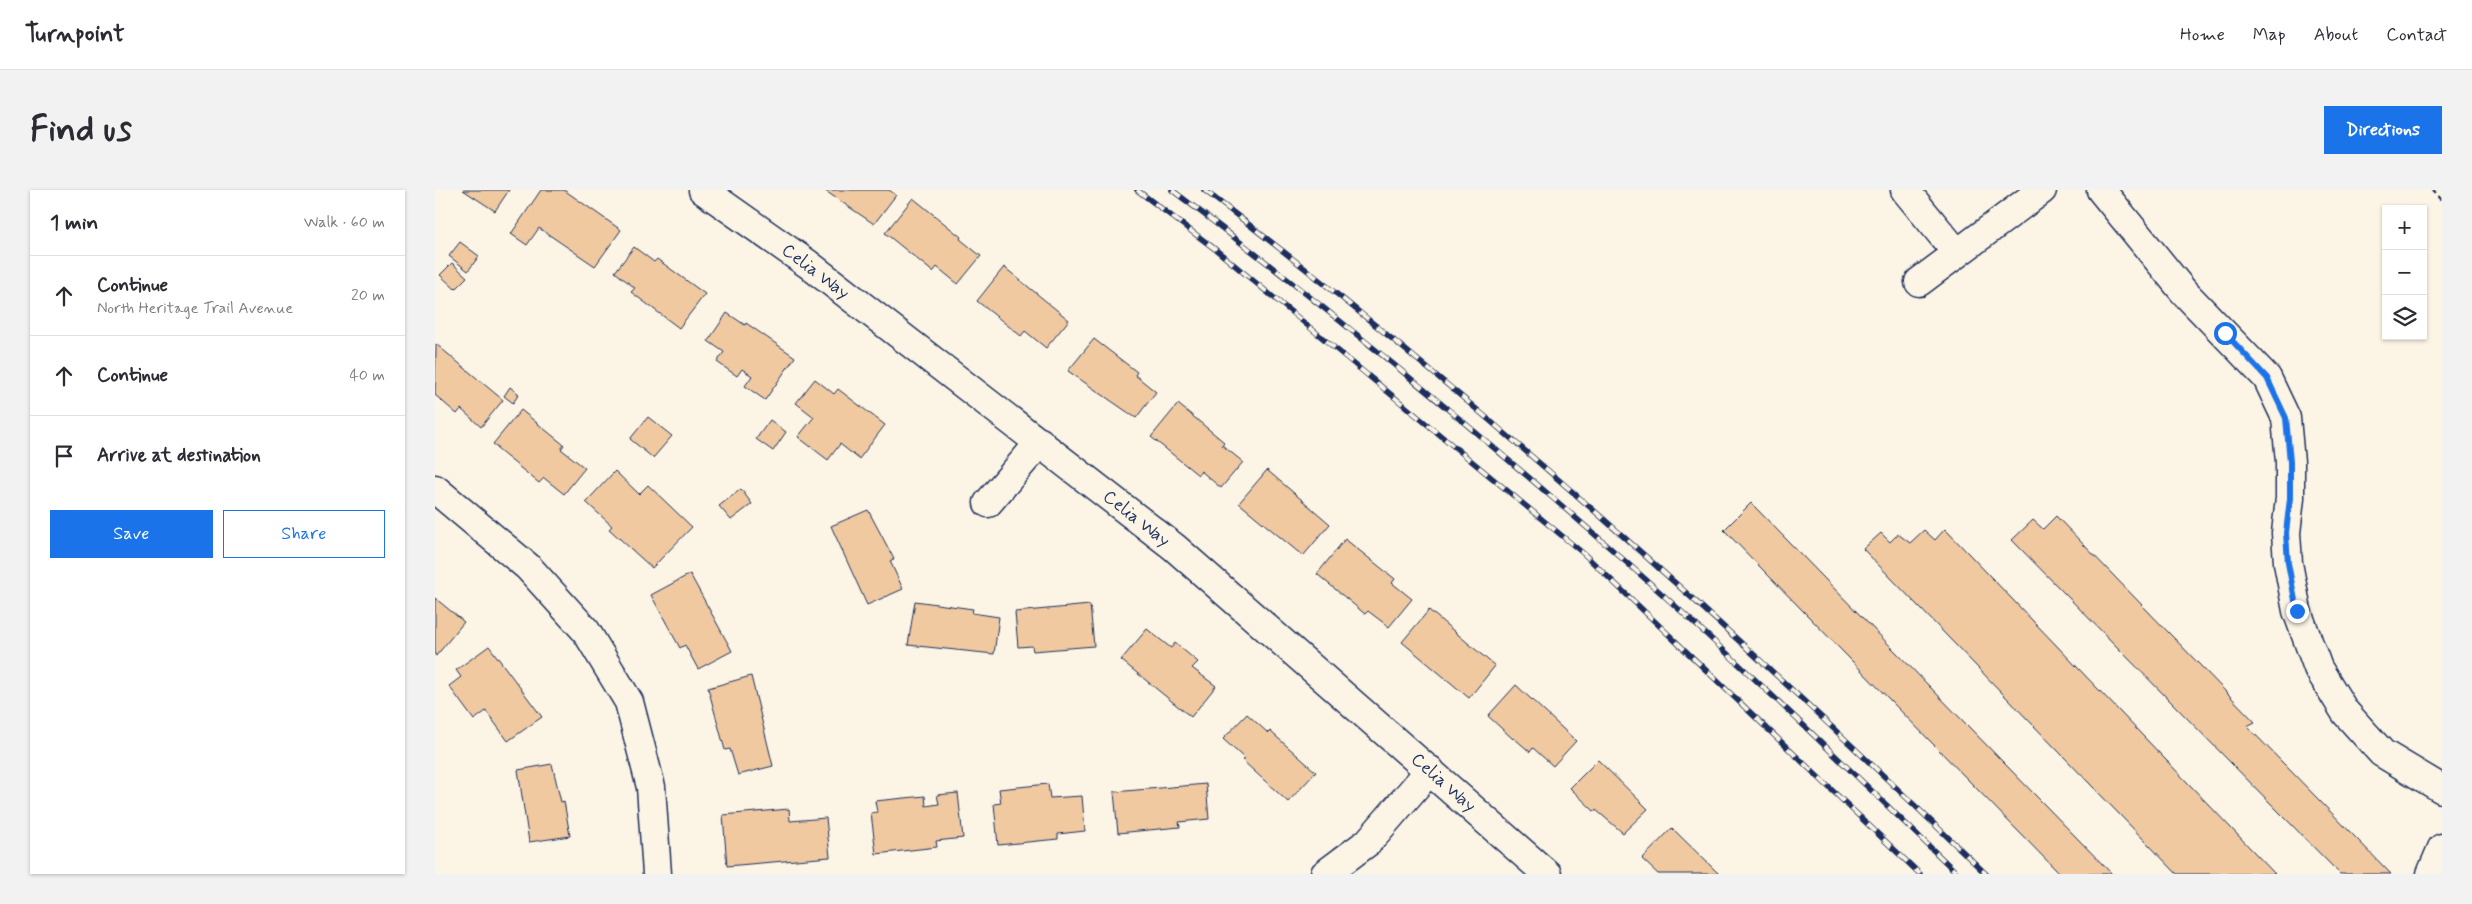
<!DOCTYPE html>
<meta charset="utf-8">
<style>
:root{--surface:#fff;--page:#f2f2f3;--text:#2b2b33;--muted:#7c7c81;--line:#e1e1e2;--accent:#1a73e8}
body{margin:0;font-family:Mynerve,sans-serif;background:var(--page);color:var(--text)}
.controls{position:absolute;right:15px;top:15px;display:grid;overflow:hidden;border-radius:0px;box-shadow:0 1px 4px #0004}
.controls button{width:45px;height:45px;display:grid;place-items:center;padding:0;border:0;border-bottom:1px solid var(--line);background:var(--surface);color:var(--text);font:25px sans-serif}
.stop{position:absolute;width:15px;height:15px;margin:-11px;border:4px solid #1a73e8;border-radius:50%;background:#fff}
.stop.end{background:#1a73e8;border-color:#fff;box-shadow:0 1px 5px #0008}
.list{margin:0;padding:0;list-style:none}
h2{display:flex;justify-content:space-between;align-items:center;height:65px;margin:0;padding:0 20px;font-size:21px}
h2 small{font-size:16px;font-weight:400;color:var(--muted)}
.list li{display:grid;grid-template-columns:32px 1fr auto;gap:15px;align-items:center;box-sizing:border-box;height:80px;padding:0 20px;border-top:1px solid var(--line)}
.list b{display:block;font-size:19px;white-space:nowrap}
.list p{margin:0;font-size:16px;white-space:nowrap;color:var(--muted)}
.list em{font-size:16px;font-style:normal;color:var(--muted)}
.actions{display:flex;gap:10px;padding:15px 20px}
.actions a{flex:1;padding:11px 0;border:1px solid var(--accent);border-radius:0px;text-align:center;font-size:18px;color:var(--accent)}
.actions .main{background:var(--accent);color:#fff}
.icon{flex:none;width:28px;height:28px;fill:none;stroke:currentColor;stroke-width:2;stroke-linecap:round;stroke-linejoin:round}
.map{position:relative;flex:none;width:2007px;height:684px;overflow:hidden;border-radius:0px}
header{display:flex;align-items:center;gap:30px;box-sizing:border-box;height:70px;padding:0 25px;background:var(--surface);border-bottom:1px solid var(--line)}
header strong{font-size:24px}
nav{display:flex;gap:28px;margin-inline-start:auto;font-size:18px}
.intro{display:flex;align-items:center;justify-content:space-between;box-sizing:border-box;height:120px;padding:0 30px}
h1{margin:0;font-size:35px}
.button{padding:12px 22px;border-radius:0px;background:var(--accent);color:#fff;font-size:18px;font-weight:700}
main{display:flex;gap:30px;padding:0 30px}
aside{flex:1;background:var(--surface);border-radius:0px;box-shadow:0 1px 4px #0004}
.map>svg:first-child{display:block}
.building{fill:#f0c9a0;stroke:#1b2f5e}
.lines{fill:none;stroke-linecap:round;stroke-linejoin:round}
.minor-casing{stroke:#1b2f5e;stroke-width:31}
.path{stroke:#1b2f5e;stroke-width:3;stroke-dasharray:4 4;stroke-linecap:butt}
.minor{stroke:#fcf5e5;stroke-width:28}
.rail-casing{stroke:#1b2f5e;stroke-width:5.5}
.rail{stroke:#fcf5e5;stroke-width:4;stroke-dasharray:11;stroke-linecap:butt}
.route{stroke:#1a73e8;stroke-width:6}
.labels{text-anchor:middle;stroke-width:4.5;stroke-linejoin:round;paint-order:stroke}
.street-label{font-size:18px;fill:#1b2f5e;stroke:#fcf5e5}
</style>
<header>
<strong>Turnpoint</strong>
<nav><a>Home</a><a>Map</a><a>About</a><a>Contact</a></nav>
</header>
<div class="intro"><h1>Find us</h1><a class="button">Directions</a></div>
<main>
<aside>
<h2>1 min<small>Walk · 60 m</small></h2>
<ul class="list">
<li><svg class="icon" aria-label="ahead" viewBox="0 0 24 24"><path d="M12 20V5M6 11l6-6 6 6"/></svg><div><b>Continue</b><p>North Heritage Trail Avenue</p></div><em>20 m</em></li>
<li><svg class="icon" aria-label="ahead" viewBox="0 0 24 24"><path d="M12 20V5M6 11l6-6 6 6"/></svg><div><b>Continue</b></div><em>40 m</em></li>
<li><svg class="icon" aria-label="arrive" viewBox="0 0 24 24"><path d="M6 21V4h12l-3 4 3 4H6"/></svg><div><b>Arrive at destination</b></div></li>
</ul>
<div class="actions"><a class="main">Save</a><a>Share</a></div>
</aside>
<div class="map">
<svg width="2007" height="684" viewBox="0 0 2007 684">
<rect width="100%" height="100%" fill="#fcf5e5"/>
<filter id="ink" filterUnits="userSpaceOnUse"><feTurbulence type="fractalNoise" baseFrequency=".02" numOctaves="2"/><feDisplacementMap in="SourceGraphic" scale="10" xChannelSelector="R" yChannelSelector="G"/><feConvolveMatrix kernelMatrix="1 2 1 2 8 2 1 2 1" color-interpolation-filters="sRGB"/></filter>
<g filter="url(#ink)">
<g class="building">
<path d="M28,0H74L60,21Z"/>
<path d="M106,0H129L186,40L160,76L104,38L92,55L76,44Z"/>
<path d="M389,0H454L461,5L439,34Z"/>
<path d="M478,8L526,47L525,49L546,66L523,94L502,77L498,82L450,43Z"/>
<path d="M25,52L44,66L33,81L14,66Z"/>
<path d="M199,57L219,72L222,69L270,104L244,138L196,102L200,98L180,82Z"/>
<path d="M17,73L32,87L20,99L5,85Z"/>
<path d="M569,77L634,130L611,158L590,141L586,146L542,111Z"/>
<path d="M292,123L310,135L311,133L360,167L330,210L310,196L317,186L307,179L302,186L282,172L289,162L273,151Z"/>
<path d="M659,149L702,182L700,185L721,202L701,228L633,181Z"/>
<path d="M1,154L68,210L46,237L26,219L22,224L0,205Z"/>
<path d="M380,189L399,204L403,199L450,235L424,269L405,254L393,270L363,247L379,227L361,213Z"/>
<path d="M75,197L84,204L78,213L69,206Z"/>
<path d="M743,214L789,252L787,255L808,272L786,298L766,281L763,285L716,247Z"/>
<path d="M86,220L129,255L126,259L150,278L129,304L109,288L104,293L62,259L63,257L58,254Z"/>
<path d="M213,227L237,246L218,268L195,249Z"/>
<path d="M335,230L351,242L338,261L321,249Z"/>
<path d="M832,280L895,334L868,366L804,313Z"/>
<path d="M180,281L204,304L213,295L257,337L217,378L174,339L177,336L151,312Z"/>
<path d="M306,299L317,314L296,330L284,316Z"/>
<path d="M1316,313L1677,684H1625L1289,340Z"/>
<path d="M433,320L459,369L455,371L468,399L432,415L396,336Z"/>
<path d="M1621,326L1820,532L1812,536L1956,684H1905L1577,350L1598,330L1608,339Z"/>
<path d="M1510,339L1840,684H1742L1428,359L1446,343L1455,352L1463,344L1475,353L1489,340L1500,350Z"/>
<path d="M910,349L960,389L957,393L977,409L954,437L933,421L930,424L882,384Z"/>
<path d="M255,384L297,461L263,479L250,455L245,458L216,405Z"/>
<path d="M0,408L29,432L1,466L0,465Z"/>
<path d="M480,411L538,419L537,423L564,427L559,464L473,455Z"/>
<path d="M655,415L659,456L598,461L597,456L583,457L580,422Z"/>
<path d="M994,420L1060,476L1034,508L967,452Z"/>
<path d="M712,439L736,458L740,453L763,472L757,478L781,496L756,527L686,470Z"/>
<path d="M54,456L107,527L73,551L51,521L39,530L14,496L26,487L21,480Z"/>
<path d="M316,486L338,576L303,585L295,559L290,560L273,498Z"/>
<path d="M1081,495L1141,551L1118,576L1098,558L1095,562L1079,548L1078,549L1053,526Z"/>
<path d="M812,524L833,543L835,541L881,582L853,612L807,570L810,569L788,549Z"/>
<path d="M1163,570L1213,619L1188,643L1161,620L1160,622L1135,598Z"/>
<path d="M117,574L126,612L129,611L135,646L94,652L83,580Z"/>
<path d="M613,594L615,608L647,606L650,641L623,644V649L563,655L559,614L566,613L564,599Z"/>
<path d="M771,594L774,629L744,632L745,637L683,643L679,602Z"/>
<path d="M523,603L528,648L501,651L502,657L441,664L436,623L442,622L440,611L490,606L491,616L504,614L502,605Z"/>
<path d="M354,619L355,631L391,628L395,667L292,676L288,625Z"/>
<path d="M1237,638L1284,684H1223L1207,669Z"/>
</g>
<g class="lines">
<defs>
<g id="minor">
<path d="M268,0L373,74L739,357L1112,684"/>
<path d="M1470,0L1522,63"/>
<path d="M1666,0L1749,102L1832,188L1851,228L1855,272V308L1851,343L1853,373L1862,421L1883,478L1910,522L1947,563L2007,599"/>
<path d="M1484,92L1607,0"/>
<path d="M0,299L93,377L151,441L194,512L216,597L222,684"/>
<path d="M553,313L605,252"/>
<path d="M890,684L933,652L995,580"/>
<path d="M1996,684L2007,658"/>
</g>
</defs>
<use href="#minor" class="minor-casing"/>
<path class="path" d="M1998,0L2007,11"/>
<use href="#minor" class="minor"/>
<defs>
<g id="rail">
<path d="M702,0L780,59L1149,364L1485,684"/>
<path d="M737,0C896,120 1050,247 1199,379C1310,477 1416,581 1523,684"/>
<path d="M769,0C1045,210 1302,443 1551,684"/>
</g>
</defs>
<use href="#rail" class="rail-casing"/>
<use href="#rail" class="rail"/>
</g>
</g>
<g class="lines" filter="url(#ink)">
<path class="route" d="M1790,143L1832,188L1851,228L1855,272V308L1851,343L1853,373L1862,421"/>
</g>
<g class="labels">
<g class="street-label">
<text transform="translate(381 81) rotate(37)" y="6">Celia Way</text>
<text transform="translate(702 328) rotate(38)" y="6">Celia Way</text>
<text transform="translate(1009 592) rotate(41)" y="6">Celia Way</text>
</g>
</g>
</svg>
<div class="controls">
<button>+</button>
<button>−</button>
<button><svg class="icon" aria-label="layers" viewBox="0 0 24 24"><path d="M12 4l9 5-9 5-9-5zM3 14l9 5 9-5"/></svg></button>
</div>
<div class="stop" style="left:1790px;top:143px"></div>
<div class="stop end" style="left:1862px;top:421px"></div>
</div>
</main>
